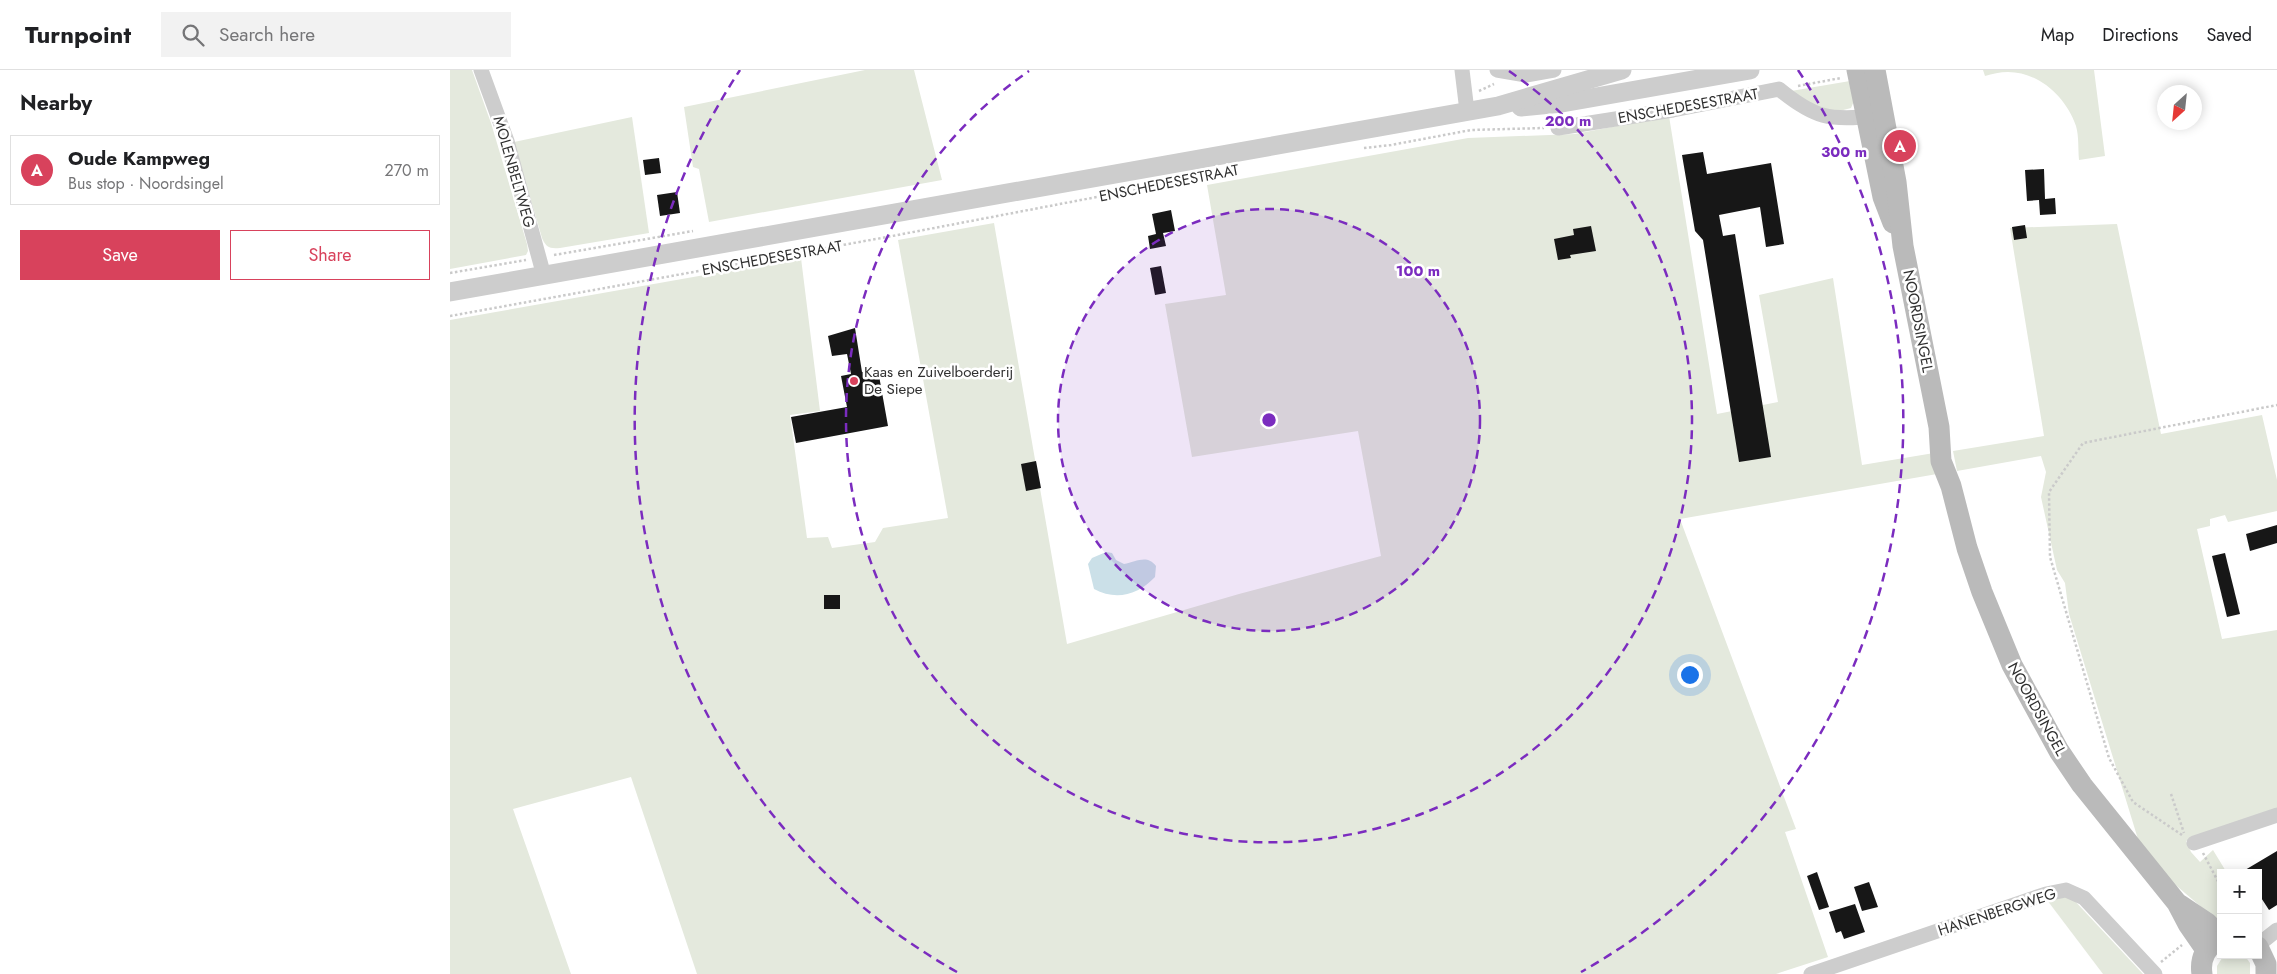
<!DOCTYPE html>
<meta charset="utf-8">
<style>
:root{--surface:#fff;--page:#f2f2f2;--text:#202124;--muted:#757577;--line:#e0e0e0;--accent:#d8425c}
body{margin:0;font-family:Jost,sans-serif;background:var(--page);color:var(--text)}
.controls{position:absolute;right:15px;bottom:15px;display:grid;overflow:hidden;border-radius:0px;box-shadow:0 2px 12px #0003}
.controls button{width:45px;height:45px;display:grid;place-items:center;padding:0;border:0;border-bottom:1px solid var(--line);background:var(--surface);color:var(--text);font:25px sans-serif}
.compass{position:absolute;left:1707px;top:15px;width:45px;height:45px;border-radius:50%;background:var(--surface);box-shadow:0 2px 12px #0003;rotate:207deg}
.you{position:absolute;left:1239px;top:604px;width:18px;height:18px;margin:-12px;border:4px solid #fff;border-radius:50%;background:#1a73e8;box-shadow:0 0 0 8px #1a73e833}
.badge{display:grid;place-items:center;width:32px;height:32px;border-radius:50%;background:var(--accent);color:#fff;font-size:16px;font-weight:700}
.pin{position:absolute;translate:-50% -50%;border:2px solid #fff;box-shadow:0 1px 5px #0006}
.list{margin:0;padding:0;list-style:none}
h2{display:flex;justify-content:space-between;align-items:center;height:65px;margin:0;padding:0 20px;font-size:21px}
h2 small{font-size:16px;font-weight:400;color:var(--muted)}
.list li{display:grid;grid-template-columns:32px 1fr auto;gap:15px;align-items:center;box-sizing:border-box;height:70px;margin:0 10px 10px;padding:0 10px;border:1px solid var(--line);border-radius:0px}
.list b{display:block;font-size:19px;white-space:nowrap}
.list p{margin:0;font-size:16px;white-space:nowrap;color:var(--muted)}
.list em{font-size:16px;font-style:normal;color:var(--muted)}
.actions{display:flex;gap:10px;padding:15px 20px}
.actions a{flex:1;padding:11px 0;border:1px solid var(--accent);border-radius:0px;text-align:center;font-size:18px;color:var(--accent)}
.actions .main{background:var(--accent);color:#fff}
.icon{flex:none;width:28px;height:28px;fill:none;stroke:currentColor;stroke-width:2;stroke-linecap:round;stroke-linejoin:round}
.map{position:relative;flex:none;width:1827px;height:904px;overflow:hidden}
header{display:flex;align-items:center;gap:30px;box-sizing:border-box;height:70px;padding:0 25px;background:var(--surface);border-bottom:1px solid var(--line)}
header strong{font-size:24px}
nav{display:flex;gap:28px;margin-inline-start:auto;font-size:18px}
.search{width:350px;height:45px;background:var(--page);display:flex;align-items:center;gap:12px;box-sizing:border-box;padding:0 18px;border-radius:0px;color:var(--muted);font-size:19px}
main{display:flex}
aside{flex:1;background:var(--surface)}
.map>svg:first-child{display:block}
.green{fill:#e4e9dd}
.water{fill:#cbe0e8}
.building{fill:#171717}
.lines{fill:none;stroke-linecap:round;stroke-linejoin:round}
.path{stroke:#cacaca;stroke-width:2.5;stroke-dasharray:2.5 2.5;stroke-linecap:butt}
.minor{stroke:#cdcdcd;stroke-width:15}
.tertiary{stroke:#cdcdcd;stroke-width:19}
.secondary{stroke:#bababa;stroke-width:21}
.ring{fill:none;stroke:#7b2cbf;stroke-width:2.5;stroke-dasharray:9 6}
.poi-dot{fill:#d8425c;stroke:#fff;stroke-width:2}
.labels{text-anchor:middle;stroke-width:5;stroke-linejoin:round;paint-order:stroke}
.street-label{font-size:15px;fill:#303030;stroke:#fff}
.poi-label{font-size:15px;fill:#303030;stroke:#fff;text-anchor:start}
.centre{fill:#7b2cbf;stroke:#fff;stroke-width:2.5}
.ring-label{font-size:15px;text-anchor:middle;font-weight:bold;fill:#7b2cbf;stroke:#fff;stroke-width:5;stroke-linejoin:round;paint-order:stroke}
</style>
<header>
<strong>Turnpoint</strong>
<div class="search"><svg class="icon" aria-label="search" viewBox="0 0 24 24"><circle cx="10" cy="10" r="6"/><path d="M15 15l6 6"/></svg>Search here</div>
<nav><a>Map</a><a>Directions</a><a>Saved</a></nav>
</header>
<main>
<aside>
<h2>Nearby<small></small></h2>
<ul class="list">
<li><span class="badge">A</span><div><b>Oude Kampweg</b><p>Bus stop · Noordsingel</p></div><em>270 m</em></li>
</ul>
<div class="actions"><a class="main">Save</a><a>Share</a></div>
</aside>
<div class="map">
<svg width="1827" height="904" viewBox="0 0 1827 904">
<rect width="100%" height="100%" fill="#fff"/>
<g class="green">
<path d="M0,0H22L41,53L77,174L78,181L76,185L0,199Z"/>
<path d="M415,0H464L492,110L259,152L249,99L243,97L234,37Z"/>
<path d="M1533,0H1644L1655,86L1629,90C1628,79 1629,66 1626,56C1616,27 1589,2 1558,2C1550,2 1542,4 1535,6Z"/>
<path d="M1400,11L1407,24L1401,38C1371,47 1365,38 1341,21Z"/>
<path d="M1219,46L1267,344L1328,332L1309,225L1383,208L1412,395L1484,383L1487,404L1230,449L1346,759L1335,762L1378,887L1326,904H247L181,707L63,739L121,904H0V250L351,188L370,341L340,345L357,468L378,467L382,478L425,472L433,458L498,448L448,170L544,153L617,574L789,524L931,486L908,361L742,387L715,234L776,225L757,115L1018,68L1125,64Z"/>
<path d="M182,47L199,163L110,178C99,179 96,177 92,168L64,72Z"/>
<path d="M1667,154L1711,364L1812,345L1827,410V441L1778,452L1775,445L1760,449V456L1747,459L1772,569L1827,560V743L1736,771L1741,782L1750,792L1763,780L1777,803H1771V854L1721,811L1691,779L1619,544L1615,513L1607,500L1591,427L1596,402L1591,386L1507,401L1503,381L1594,366L1560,158Z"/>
<path d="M1611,825L1623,829L1693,904H1653L1597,830Z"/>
<path d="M1774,885L1795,886L1800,893V904H1767V896Z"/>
</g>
<path class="water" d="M656,482L662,483L666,490L674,494C686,492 697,484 706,496L705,507C688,525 666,531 644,519L638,494L642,488Z"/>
<g class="building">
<path d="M1253,82L1257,104L1321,93L1334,174L1316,177L1310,137L1269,145L1273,166L1285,164L1321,387L1289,392L1253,170L1245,161L1232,85Z"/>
<path d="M209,88L211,103L195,105L193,90Z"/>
<path d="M1594,99L1595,129L1605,128L1606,144L1590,145L1589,130L1577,131L1575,100Z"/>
<path d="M227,122L230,143L210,146L207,125Z"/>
<path d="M721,140L725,161L713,163L716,176L700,179L698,166L706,164L702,144Z"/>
<path d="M1575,155L1577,168L1564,170L1562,157Z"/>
<path d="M1141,156L1146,181L1120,185L1121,188L1108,190L1104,169L1124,165L1123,159Z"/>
<path d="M711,196L716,223L705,225L700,198Z"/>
<path d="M405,258L412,302L428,300L438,356L346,373L341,347L397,337L391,306L401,304L397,284L382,286L378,266Z"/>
<path d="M586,391L591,418L576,421L571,394Z"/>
<path d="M1827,455V473L1800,481L1796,464Z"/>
<path d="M1775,483L1790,544L1777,547L1762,486Z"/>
<rect x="374" y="525" width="16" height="14"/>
<path d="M1827,781V835L1819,840L1808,823V803H1790Z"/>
<path d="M1367,802L1379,837L1369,840L1357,806Z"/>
<path d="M1419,812L1428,837L1412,841L1404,817Z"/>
<path d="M1405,834L1415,862L1394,869L1391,861L1386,863L1379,842Z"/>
</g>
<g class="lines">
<g class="path">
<path d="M1348,16L1391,8"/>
<path d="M1029,21L1044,14"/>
<path d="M914,78L941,75L1021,60L1094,58"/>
<path d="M104,185L243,161"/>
<path d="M0,203L76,190"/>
<path d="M0,246L437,167L783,101"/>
<path d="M1721,724L1734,763"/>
<path d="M1732,765L1683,732L1659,688L1600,487L1599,422L1633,373L1827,335"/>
<path d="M1753,783L1771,817"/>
<path d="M1711,892L1732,875"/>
</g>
<g class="minor">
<path d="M31,0L57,71L94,206"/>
<path d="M1012,0L1017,41"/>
<path d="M1047,0L1076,5L1104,0"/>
<path d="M1108,58L1223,40L1329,19C1364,48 1380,51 1424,46"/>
<path d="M1744,773L1827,745"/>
<path d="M1808,875L1827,860"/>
<path d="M1361,904L1596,824L1616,820L1634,828L1705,904"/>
</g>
<g class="tertiary">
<path d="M1071,37L1112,33L1300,0"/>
<path d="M0,222L1048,36L1172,0"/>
</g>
<g class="secondary">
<path d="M1407,0L1433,127L1443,153"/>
<path d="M1425,0L1446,112L1453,176L1489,357L1491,391L1501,416L1517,478L1532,522L1562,595L1609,681L1632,715L1727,833L1738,854L1756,880"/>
<path d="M1730,835L1757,853L1771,867"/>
<path d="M1808,877L1816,894V904"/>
<path d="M1752,904C1750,891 1754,880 1765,872"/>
</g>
</g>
<circle cx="819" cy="350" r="211" fill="#7b2cbf" fill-opacity=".12"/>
<g class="ring">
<circle cx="819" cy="350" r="211"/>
<path d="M1059 1A423 423 0 1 1 579 1"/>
<path d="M507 902A634 634 0 0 1 290 0M1348 0A634 634 0 0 1 1131 902"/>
</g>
<circle class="poi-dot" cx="404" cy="311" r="5"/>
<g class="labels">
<g class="street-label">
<text transform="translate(1238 36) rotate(-10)" y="5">ENSCHEDESESTRAAT</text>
<text transform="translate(64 102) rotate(74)" y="5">MOLENBELTWEG</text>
<text transform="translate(719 113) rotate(-11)" y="5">ENSCHEDESESTRAAT</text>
<text transform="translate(322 188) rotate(-10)" y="5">ENSCHEDESESTRAAT</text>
<text transform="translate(1468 251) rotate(79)" y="5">NOORDSINGEL</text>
<text transform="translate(1587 639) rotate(61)" y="5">NOORDSINGEL</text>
<text transform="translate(1547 842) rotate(-18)" y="5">HANENBERGWEG</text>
</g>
<g class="poi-label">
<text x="414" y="307">Kaas en Zuivelboerderij<tspan x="414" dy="17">De Siepe</tspan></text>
</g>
</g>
<circle cx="819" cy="350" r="8" class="centre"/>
<g class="ring-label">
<text x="1118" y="56">200 m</text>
<text x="1394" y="87">300 m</text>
<text x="968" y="206">100 m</text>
</g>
</svg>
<div class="controls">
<button>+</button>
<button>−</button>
</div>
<svg class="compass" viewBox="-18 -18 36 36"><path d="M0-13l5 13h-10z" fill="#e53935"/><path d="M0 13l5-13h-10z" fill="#757577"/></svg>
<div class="you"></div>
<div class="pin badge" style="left:1450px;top:76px">A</div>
</div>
</main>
